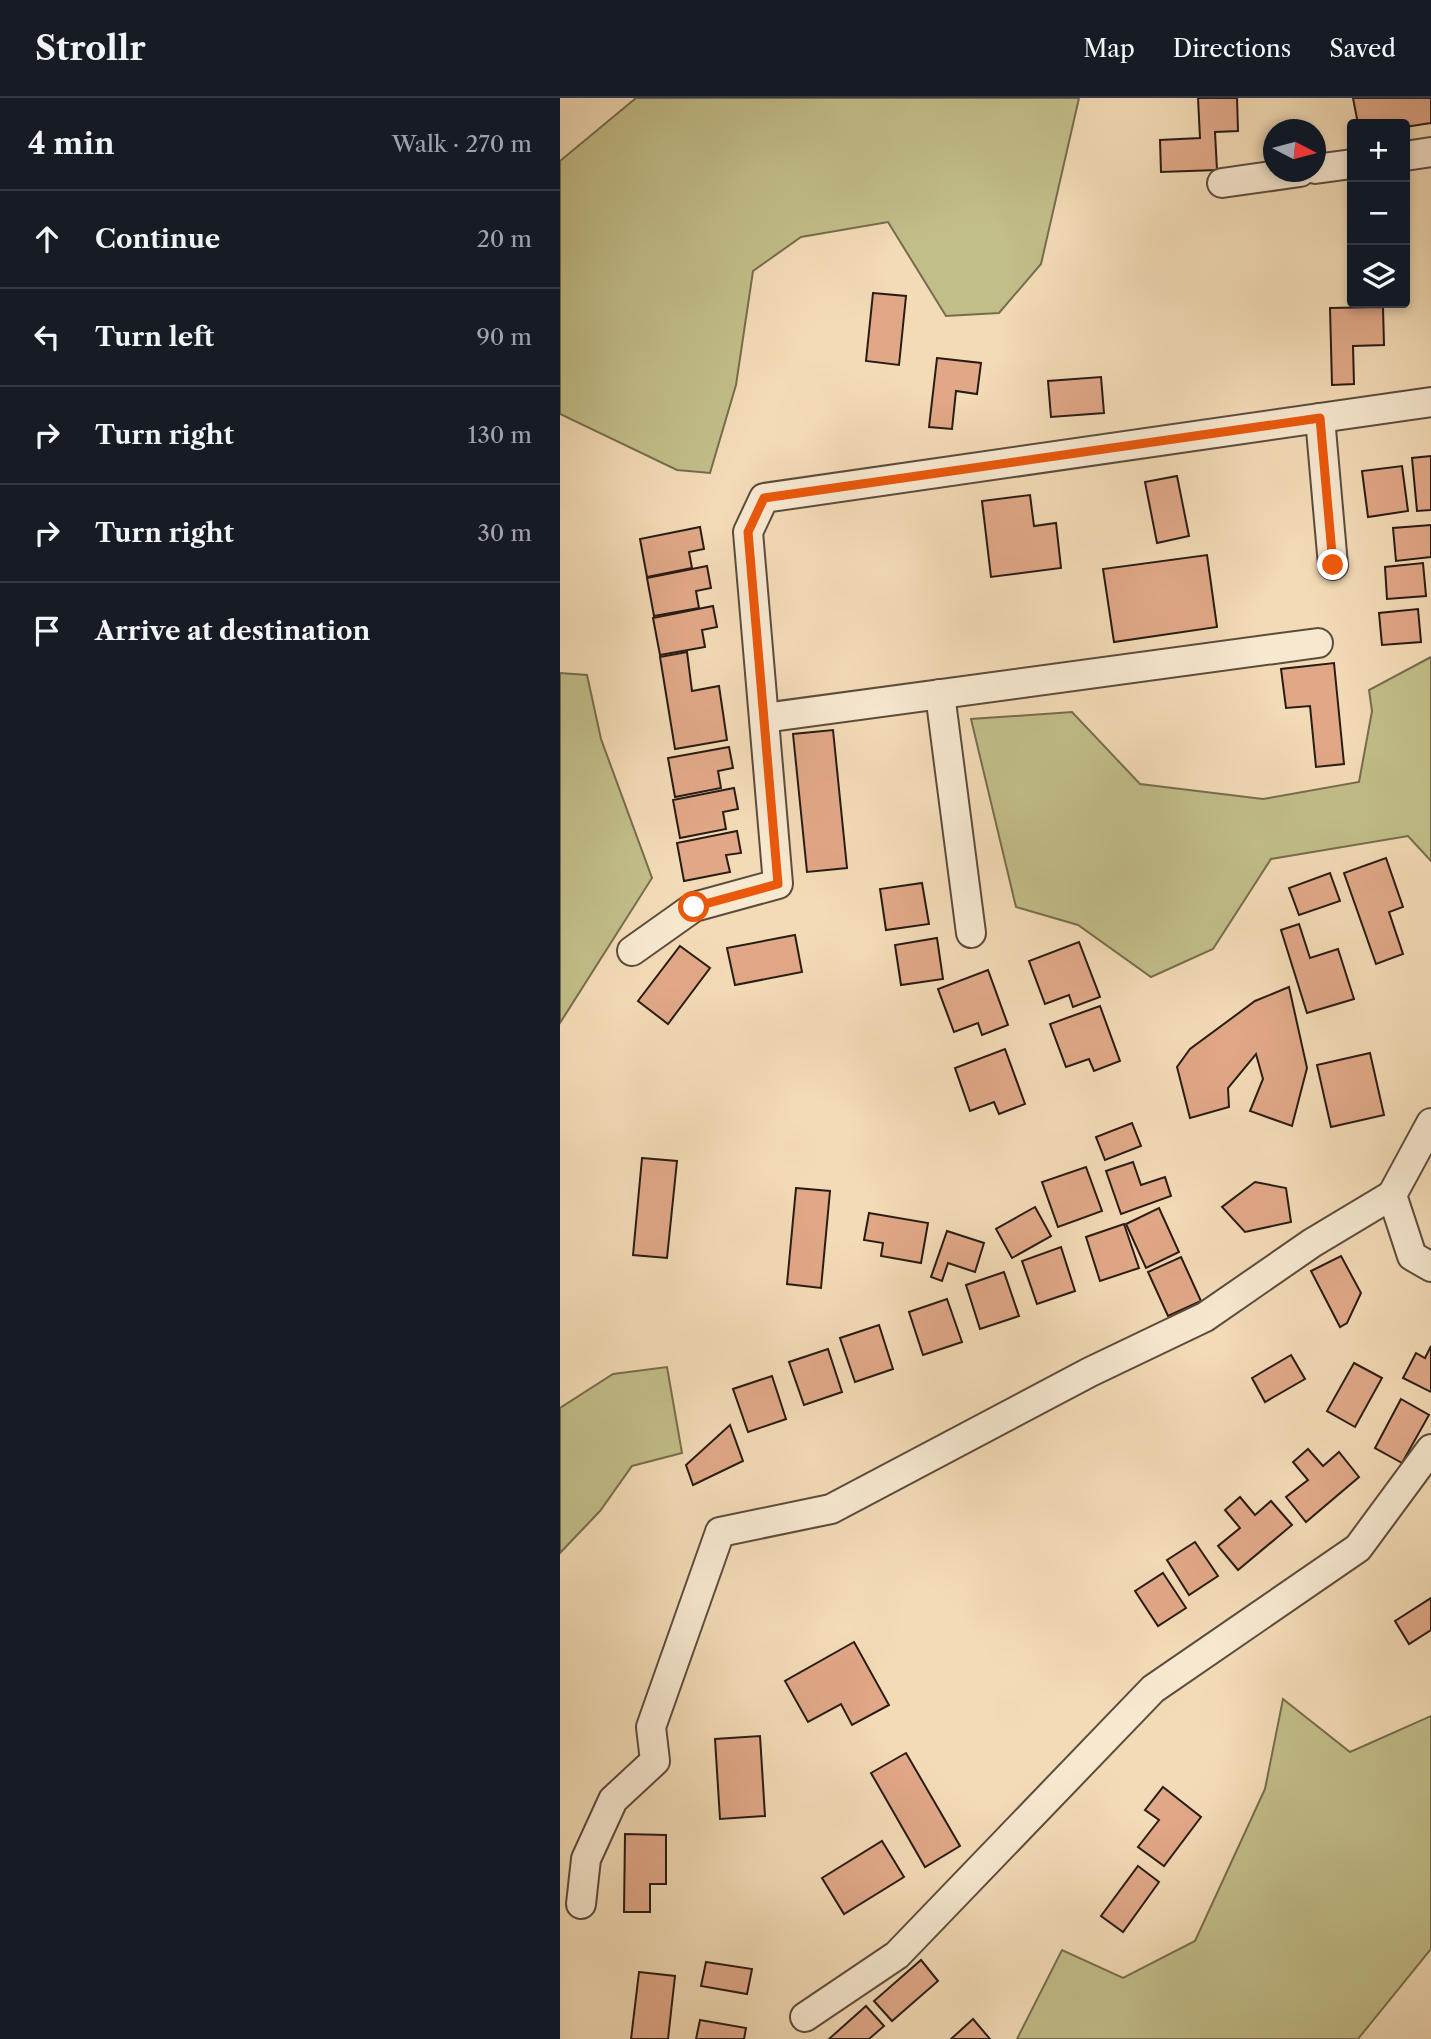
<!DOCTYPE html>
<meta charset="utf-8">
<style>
:root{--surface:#171b24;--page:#20242c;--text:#f1f3f6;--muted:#9ea1a6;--line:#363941}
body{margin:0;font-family:"Libre Caslon Text",serif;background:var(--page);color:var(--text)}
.controls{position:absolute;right:21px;top:21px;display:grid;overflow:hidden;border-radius:7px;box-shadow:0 4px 10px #0003}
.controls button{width:63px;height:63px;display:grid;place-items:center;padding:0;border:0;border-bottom:2px solid var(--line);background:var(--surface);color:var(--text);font:35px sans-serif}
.compass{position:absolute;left:703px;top:21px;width:63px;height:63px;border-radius:50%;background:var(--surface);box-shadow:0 4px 10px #0003;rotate:96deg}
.stop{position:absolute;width:21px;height:21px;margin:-16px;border:5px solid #ea580c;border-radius:50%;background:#fff}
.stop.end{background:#ea580c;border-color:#fff;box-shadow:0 2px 7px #0008}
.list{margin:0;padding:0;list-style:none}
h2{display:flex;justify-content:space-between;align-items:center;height:91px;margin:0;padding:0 28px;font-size:30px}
h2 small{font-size:23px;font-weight:400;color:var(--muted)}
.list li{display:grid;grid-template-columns:46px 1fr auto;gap:21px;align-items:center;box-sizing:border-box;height:98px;padding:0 28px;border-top:2px solid var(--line)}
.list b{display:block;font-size:26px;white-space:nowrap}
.list em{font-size:23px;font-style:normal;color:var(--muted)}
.icon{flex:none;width:38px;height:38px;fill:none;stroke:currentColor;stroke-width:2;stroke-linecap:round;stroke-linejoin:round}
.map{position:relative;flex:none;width:871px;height:1941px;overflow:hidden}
header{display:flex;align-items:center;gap:42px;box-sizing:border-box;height:98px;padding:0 35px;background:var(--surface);border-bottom:2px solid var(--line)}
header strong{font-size:33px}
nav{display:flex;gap:38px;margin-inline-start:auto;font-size:24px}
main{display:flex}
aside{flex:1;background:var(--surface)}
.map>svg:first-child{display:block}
.green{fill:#c2be89;stroke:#766d4f;stroke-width:2}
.building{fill:#e1a888;stroke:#291c15;stroke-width:2}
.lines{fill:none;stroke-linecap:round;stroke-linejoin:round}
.minor-casing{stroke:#5c4c3d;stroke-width:32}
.minor{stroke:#f7e8d0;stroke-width:28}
.route{stroke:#ea580c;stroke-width:9}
</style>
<header>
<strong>Strollr</strong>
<nav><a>Map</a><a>Directions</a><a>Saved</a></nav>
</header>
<main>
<aside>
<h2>4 min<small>Walk · 270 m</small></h2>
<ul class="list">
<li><svg class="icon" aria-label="ahead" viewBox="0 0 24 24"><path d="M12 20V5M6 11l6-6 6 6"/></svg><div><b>Continue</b></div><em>20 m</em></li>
<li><svg class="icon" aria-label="left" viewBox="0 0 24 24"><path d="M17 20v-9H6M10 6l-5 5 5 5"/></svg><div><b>Turn left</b></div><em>90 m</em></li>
<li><svg class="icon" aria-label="right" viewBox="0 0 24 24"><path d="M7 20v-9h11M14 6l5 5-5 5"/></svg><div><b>Turn right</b></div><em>130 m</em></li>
<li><svg class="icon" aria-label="right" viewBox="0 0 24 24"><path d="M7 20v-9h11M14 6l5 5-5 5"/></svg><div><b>Turn right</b></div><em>30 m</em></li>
<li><svg class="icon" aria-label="arrive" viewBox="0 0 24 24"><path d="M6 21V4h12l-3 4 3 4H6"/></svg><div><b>Arrive at destination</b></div></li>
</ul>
</aside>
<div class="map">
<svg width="871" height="1941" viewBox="0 0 871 1941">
<rect width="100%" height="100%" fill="#f3dbb6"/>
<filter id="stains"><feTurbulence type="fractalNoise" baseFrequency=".00286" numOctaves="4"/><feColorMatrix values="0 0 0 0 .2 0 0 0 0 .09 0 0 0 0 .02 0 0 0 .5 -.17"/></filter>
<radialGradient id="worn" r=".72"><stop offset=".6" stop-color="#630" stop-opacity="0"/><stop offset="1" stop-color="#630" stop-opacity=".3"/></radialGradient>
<g class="green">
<path d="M76,0H519L481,166L439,215L386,218L328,124L241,139L193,173L176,287L150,375L117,372L0,316V63Z"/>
<path d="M871,559V763L848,738L711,761L653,851L591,879L518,827L456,809L411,621L512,614L580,686L703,701L799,684L812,613L809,592Z"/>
<path d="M0,575L27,577L41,641L92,780L0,925Z"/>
<path d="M107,1269L122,1355L72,1368L40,1413L0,1455V1310L53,1276Z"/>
<path d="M723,1601L790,1654L871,1618V1851L798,1941H457L502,1852L563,1880L635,1843L705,1691Z"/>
</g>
<g class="building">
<path d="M638,0H677L678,33L655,34L657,72L601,74L600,42L640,40Z"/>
<path d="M793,0H871V25L845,29V26H798Z"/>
<path d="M313,195L346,198L339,267L306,263Z"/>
<path d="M823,209L824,247L793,248L794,286L772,287L770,210Z"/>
<path d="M377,260L421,265L417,296L396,293L392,331L369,329Z"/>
<path d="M541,279L544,315L491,319L488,283Z"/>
<path d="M871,358V412L857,413L852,360Z"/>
<path d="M842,368L848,413L808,419L802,373Z"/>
<path d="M617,378L629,438L597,445L585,384Z"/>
<path d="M470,397L474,428L496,425L501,470L431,479L422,403Z"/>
<path d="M871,427V459L836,463L833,430Z"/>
<path d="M140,429L144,451L129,454L132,470L87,479L80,441Z"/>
<path d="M647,457L657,529L554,544L543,471Z"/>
<path d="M863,465L866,498L827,501L825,469Z"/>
<path d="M147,468L151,490L136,493L139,510L94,518L87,480Z"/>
<path d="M153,508L157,529L142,532L145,549L100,557L93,520Z"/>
<path d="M858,511L861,544L822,547L819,515Z"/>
<path d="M127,554L132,593L159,588L167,642L115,651L100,559Z"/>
<path d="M774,565L784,666L756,669L750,608L726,610L721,571Z"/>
<path d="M273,632L287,770L247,774L233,636Z"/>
<path d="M169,649L173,670L158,673L161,690L115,699L108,660Z"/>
<path d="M174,690L178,711L163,714L166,731L120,740L113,702Z"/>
<path d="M177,733L181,755L166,757L170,774L124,783L117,745Z"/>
<path d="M826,760L843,809L829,814L843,856L816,866L784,775Z"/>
<path d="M770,775L780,803L739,817L729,790Z"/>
<path d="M362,785L369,826L326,832L320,791Z"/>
<path d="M739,826L750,860L778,851L794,901L747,915L721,832Z"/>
<path d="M235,837L242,874L175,887L167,850Z"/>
<path d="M377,840L383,881L341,887L335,847Z"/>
<path d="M519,844L540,899L513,909L509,897L485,906L469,863Z"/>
<path d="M120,848L150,870L108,926L78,903Z"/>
<path d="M428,872L448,927L422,937L418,925L394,934L378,891Z"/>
<path d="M729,889L747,970L732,1028L690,1013L703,981L696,956L668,990L669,1009L630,1020L617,969L630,951L695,903Z"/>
<path d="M540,908L560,963L534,973L529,961L506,969L490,926Z"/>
<path d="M445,951L465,1006L439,1016L434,1004L410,1013L395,970Z"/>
<path d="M810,955L824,1017L771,1029L757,967Z"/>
<path d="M572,1025L581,1048L545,1062L536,1039Z"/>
<path d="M82,1060L117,1063L107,1160L73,1157Z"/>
<path d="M573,1064L581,1087L605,1079L611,1098L561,1116L546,1073Z"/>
<path d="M526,1069L542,1113L498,1129L482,1084Z"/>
<path d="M695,1084L726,1090L731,1124L685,1134L662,1109Z"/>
<path d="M236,1090L270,1093L261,1190L227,1186Z"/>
<path d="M475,1109L491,1138L452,1160L436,1131Z"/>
<path d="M599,1110L619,1154L586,1170L566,1126Z"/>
<path d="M309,1115L368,1125L361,1165L321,1158L323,1145L304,1142Z"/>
<path d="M564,1126L579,1170L540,1183L526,1139Z"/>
<path d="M387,1133L424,1145L415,1174L388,1165L382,1183L371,1179Z"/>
<path d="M501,1149L515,1193L477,1206L462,1163Z"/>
<path d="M781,1158L801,1195L787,1225L780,1229L751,1173Z"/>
<path d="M621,1159L641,1203L608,1218L588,1174Z"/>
<path d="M444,1174L459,1218L420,1231L406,1187Z"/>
<path d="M387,1201L402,1244L363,1257L349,1214Z"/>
<path d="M319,1227L333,1271L295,1284L280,1240Z"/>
<path d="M871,1248V1294L843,1280L856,1255L865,1260Z"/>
<path d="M268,1251L282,1294L244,1307L229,1264Z"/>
<path d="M731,1257L745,1281L705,1304L692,1280Z"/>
<path d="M794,1265L822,1280L795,1329L767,1313Z"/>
<path d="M212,1278L226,1321L188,1334L173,1291Z"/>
<path d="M841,1301L869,1317L842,1365L815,1350Z"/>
<path d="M170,1327L183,1363L133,1387L126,1367Z"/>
<path d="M748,1351L763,1368L779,1354L799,1379L746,1424L726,1399L748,1382L733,1364Z"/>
<path d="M680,1399L695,1417L711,1403L732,1427L678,1472L658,1448L680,1430L665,1412Z"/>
<path d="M635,1444L658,1478L629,1497L607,1462Z"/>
<path d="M603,1475L626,1510L598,1528L575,1493Z"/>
<path d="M871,1500V1532L849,1546L835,1523Z"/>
<path d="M294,1544L329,1607L292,1627L281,1606L248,1624L225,1583Z"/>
<path d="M200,1638L205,1718L160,1721L155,1641Z"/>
<path d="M346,1655L400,1748L365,1769L311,1675Z"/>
<path d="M603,1689L641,1719L604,1768L578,1749L599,1722L585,1712Z"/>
<path d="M65,1736L106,1737V1786H90V1814H64Z"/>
<path d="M322,1743L344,1779L284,1816L262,1780Z"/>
<path d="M578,1768L599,1784L563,1834L541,1818Z"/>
<path d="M361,1862L378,1883L332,1923L314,1903Z"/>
<path d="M146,1864L192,1871L187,1896L141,1888Z"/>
<path d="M79,1874L115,1878L108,1941H71Z"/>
<path d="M306,1908L324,1928L309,1941H269Z"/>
<path d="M413,1921L430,1941H391Z"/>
<path d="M140,1922L186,1930L184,1941H136Z"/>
</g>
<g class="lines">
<defs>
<g id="minor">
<path d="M845,58L871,54"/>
<path d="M755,71L792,66"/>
<path d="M662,85L740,74"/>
<path d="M760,320L773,467"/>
<path d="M380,596L411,835"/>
<path d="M204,620L758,545"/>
<path d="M72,853L134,809L218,786L188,434L204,400L871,304"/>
<path d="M871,1025L832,1097L852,1158L871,1169"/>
<path d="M21,1806L26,1761L53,1702L95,1663L91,1629L160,1434L271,1411L530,1274L645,1219L752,1145L832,1097"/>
<path d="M245,1919L337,1857L593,1591L798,1450L871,1351"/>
</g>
</defs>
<use href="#minor" class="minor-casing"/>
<use href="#minor" class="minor"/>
</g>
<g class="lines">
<path class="route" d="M134,809L218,786L188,434L204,400L760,320L773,467"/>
</g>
<rect width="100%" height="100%" filter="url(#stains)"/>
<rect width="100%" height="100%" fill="url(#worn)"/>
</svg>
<div class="controls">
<button>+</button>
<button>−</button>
<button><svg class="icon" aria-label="layers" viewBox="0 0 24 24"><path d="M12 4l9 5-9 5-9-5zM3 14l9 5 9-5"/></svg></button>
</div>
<svg class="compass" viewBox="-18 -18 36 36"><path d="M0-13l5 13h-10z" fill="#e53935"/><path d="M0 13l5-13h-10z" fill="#9ea1a6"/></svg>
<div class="stop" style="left:134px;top:809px"></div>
<div class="stop end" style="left:773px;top:467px"></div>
</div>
</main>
